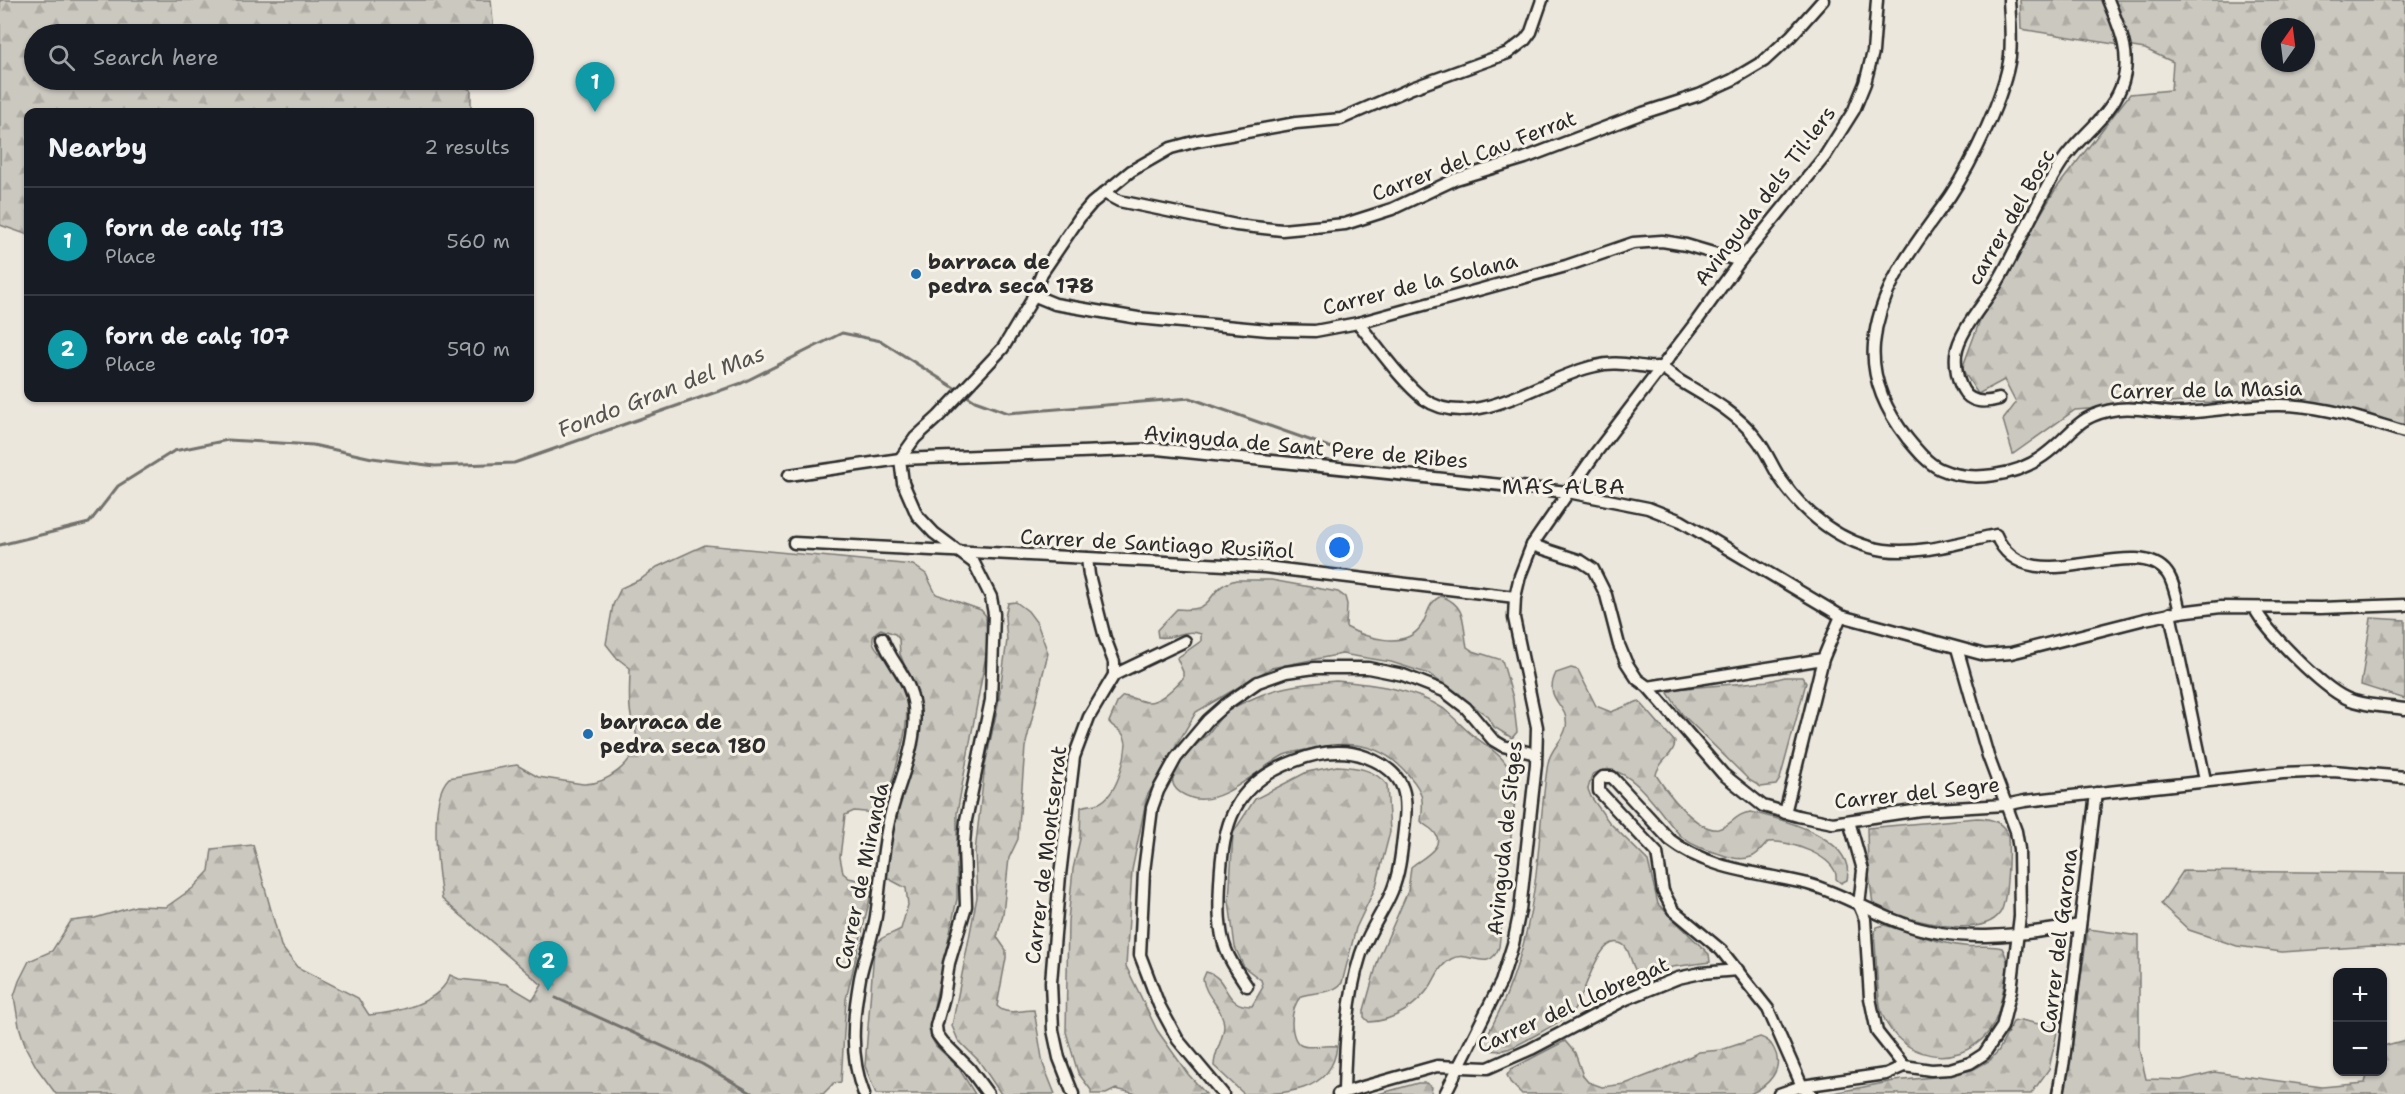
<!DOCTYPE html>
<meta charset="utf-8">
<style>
:root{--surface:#171b24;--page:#20242c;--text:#f1f3f6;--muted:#9ea1a6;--line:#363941;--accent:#2563eb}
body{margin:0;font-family:"Shantell Sans",sans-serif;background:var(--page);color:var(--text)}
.controls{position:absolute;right:18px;bottom:18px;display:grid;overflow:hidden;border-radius:12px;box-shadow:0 2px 4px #0004}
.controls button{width:54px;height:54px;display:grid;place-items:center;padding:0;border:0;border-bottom:2px solid var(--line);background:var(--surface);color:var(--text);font:30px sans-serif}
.compass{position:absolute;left:2261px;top:18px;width:54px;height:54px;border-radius:50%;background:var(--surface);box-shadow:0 2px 4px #0004;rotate:14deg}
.you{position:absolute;left:1340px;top:548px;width:21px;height:21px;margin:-15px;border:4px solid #fff;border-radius:50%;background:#1a73e8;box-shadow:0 0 0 9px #1a73e833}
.badge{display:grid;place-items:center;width:39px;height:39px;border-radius:50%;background:var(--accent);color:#fff;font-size:20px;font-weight:700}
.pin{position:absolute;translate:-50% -50px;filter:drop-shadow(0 2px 3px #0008)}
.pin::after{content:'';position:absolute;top:32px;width:21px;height:18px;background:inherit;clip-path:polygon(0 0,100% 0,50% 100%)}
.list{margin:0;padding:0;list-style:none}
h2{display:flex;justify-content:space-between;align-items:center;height:78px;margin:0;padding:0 24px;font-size:26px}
h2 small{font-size:20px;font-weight:400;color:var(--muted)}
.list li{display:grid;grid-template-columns:39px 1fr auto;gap:18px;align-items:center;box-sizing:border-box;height:108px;padding:0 24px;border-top:2px solid var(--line)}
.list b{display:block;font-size:22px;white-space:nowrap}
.list p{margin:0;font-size:20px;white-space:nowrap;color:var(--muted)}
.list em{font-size:20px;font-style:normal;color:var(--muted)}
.icon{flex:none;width:33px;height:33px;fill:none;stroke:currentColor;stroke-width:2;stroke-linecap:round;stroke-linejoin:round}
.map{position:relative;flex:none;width:2405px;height:1094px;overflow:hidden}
.search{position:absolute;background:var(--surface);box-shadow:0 2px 4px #0004;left:24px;top:24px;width:510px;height:66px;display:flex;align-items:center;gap:15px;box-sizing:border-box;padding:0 21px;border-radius:33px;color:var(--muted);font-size:22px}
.panel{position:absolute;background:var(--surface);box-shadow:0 2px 4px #0004;left:24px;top:108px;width:510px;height:294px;border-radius:12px}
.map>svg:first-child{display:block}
.forest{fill:url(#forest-firs);stroke:#7b7a75;stroke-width:1.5;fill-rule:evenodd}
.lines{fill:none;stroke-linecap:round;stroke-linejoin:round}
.stream{stroke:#72716c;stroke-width:3}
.minor-casing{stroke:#2b2b2b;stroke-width:15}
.minor{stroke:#f7f3e8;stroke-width:10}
.poi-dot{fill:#1f6fb2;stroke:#f7f3e8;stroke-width:2}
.labels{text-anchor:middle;stroke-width:6;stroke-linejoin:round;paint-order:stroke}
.street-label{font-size:21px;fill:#2b2b2b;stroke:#f7f3e8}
.poi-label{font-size:21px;font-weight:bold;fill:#2b2b2b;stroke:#f7f3e8;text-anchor:start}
.water-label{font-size:22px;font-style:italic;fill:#555451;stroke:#f7f3e8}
.neighbourhood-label{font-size:22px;letter-spacing:1.5px;fill:#2b2b2b;stroke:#f7f3e8}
</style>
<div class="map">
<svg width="2405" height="1094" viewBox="0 0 2405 1094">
<defs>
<pattern id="forest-firs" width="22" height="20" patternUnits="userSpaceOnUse" patternTransform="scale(1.5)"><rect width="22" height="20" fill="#cbc8bf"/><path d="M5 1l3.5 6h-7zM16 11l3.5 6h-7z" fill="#aeaca4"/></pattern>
</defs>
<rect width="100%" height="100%" fill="#ebe7dd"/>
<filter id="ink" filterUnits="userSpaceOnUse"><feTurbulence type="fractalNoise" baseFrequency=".0167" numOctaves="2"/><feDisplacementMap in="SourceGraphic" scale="12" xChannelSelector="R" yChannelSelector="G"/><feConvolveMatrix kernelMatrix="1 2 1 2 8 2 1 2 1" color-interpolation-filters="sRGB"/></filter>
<g filter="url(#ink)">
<g class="forest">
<path d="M0,0H491L494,34H34V80H455L461,85L471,90V112H28V235L0,225Z"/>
<path d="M2020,0H2405V431L2313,404L2183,402L2075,410L2013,454L2003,420L2016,403L2004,380L1978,394L1962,369L1983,312L2055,190L2130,94L2171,90L2173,62L2145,49L2021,29ZM2270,27H2306V63H2270Z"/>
<path d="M705,545L913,565L926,574L936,594L981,610L986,616L987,650L957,813V899L930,1025L932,1039L936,1046L958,1067L975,1094H876L865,1066L874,950C879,935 889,936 901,929L908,905L906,888L887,878L886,871L902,782L920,733L917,696L900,654L899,639L895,634L881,629C856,642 895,662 901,678C917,718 896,763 886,802L876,813L854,811L845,815L840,857L843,873L849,878L871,883L872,890L846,999L841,1082L834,1083L823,1094H56L37,1068L26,1048L19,1026L14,996L19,981L29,961L52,951L71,921L95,918L136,906L166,907L193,888L209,871L212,849L253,845L281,946L297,967L358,998L369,1015C396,1013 441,1003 450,975L459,979L506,984L533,1000L542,985L442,899C438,872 428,798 449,778L510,766L517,765L538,777L583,784C606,785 635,763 637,739C637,731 632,724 631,716C628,701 630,684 630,668L617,658L606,644L613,605L621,588L641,579L657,567Z"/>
<path d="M1236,580H1271L1338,592L1345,597L1347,604L1346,627C1366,638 1405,650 1421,626C1429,614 1427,603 1441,596C1468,606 1462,624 1467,647L1473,651L1502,660L1513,698L1517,732L1512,738L1494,727L1486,715L1429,674L1391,662L1342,654L1271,668L1196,712L1147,796L1132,870L1126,966L1157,1030L1188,1074L1206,1094H1137L1116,1089L1106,1094H1091V1090L1078,1073L1066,1032L1068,921L1073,869L1080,839L1081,807C1088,804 1093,806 1099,803C1117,795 1125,761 1126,743C1124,729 1116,731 1109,722L1118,701L1123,696C1132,697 1139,701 1147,702C1159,703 1175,687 1183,678V672L1177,658L1201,641V634C1185,628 1173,640 1158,637L1157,630L1177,609C1220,613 1202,589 1236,580Z"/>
<path d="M1016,602L1028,611L1037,623L1048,653L1025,747L1018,839L1009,858L1003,914L997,937L1006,950V958L997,1006C1007,1016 1020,1010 1034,1010L1043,1064L1055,1094H1001L979,1061L958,1040L952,1026L977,897L975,852L985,765L998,705L1007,640L1005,617L1008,603Z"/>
<path d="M2371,618L2405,620V699L2361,685Z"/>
<path d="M1571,668L1578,670L1596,706L1611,712L1639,701L1675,742C1674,756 1658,761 1656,775C1666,791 1697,832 1718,829C1730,827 1736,813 1751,812C1781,819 1856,837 1847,880L1841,883L1836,879C1839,857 1787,839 1768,842C1763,847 1758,855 1751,857C1741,861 1730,858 1720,854C1706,850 1694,847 1682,837C1661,818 1628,752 1592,775L1588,789L1591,797L1609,822L1648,861L1658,904L1709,954L1710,962L1672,967L1644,979C1628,970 1633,946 1619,943C1596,937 1584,1001 1572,1013C1565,1019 1516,1047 1507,1049C1499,1052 1491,1051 1484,1048V1041C1510,995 1527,942 1534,890C1540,848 1541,805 1548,763C1550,749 1564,740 1566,727C1570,704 1542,701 1556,673Z"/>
<path d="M1785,677H1802L1806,683L1780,779L1776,785L1761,787L1749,780L1682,714L1668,693L1675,689L1769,681Z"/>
<path d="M1336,681C1373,684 1412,688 1444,709C1455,718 1464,729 1475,737C1496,752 1513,763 1516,790L1499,947C1489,975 1468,949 1451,959C1440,965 1437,975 1431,985C1417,1006 1394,1021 1369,1022L1364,1017V1010L1378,960L1408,891L1411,867C1420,859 1450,846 1432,830C1428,826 1424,826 1421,821C1425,795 1421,788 1403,769C1375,740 1342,741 1306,750C1299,751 1291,752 1284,755C1259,768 1221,807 1192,798C1148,784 1190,751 1207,735C1213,728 1218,720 1224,714C1232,706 1250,700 1261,695C1284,685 1312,683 1336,681Z"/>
<path d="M1337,766C1356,767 1375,769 1387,785L1390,832L1376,886L1356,928L1342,983C1331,995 1315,991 1301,996C1294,1004 1292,1012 1292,1023C1294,1059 1314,1043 1337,1046C1332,1094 1283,1094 1244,1094L1214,1066C1214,1052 1224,1039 1224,1025C1223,1007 1205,997 1203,979L1206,972C1230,977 1222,1007 1252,1006L1263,987L1261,980L1244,967L1235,947L1229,901L1233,833L1255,799L1307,772Z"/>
<path d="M1977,818C1991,818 2003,822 2008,835C2009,851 2008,902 2000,913C1980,942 1899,918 1873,905L1868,866L1867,828Z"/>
<path d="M2183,871L2405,873V947L2373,946L2282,952L2237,946L2189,930L2161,904Z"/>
<path d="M1884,925C1910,932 1937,943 1964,946C1977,948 1989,944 2002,948C2011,963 2007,976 2003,991C2000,1006 1997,1022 1987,1034C1956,1070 1901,1059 1883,1016C1876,1002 1877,953 1874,934L1877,927Z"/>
<path d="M2088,929L2139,936V1049L2146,1079L2181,1080L2214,1072L2322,1087L2365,1083L2368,1072H2382L2383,1046L2405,1040V1094H2064Z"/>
<path d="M2021,1020L2052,1027L2057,1032L2049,1069L2031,1094H1828L1894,1081L1944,1076L1974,1069L1989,1061L1999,1050L2013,1022Z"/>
<path d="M1760,1037C1767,1039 1771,1042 1774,1049C1785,1069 1768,1086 1750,1094H1522L1510,1082L1507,1075L1511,1069L1565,1041L1575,1053L1583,1076L1588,1082L1602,1087L1625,1084L1664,1069L1699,1052L1721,1050Z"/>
<path d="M1418,1083H1426L1432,1087L1431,1094H1378Z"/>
</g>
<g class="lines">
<g class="stream">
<path d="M0,545L89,523L118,486L174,451L228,440L313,445L372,458L435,466L514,463L742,383L842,333L881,341L975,401L1008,413L1190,398L1332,448"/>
<path d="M556,998L702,1064L753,1094"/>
</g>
<defs>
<g id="minor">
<path d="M2009,0C2010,19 2012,37 2010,56C2005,95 1972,163 1950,196C1918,242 1879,285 1874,344C1871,379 1886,411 1907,438C1916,449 1927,463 1940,469C1971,483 2016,476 2043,456C2074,434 2075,415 2118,409C2138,406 2158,413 2179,413C2211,412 2243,405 2276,405C2320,404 2363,420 2405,432"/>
<path d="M1104,193L1119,201L1236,225L1282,230L1345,224L1392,209L1456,179L1525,158L1643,113L1699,95L1732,80L1764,61L1791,36L1823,0"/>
<path d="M1033,295L1055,304L1138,318L1268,330L1315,331L1358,323L1566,266L1633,243L1662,241L1686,245L1740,261"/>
<path d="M1358,323C1377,346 1401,381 1424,399C1473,434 1545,376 1595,366C1614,361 1629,365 1648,367C1653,368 1658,366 1662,368C1668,371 1674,377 1680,381C1707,397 1737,413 1756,438C1767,451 1772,467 1782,481C1806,515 1842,544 1884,550C1921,555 1961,542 1996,535C2025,606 2135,530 2167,573C2174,582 2177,600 2180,612"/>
<path d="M1999,399C1985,403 1970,403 1963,390C1957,380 1955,365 1956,354C1959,331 1985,303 1997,283C2020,244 2037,200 2062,162C2079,136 2109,118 2121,87C2133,56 2120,29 2108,0"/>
<path d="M900,459L915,438L939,416L1003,348L1030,303L1042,273L1080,217L1092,203L1131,171L1171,148L1197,141L1296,123L1341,119L1412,88L1508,53L1525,40L1531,32L1542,0"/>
<path d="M900,459L903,483L917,515L934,533L974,563L991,597L994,614L991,700L966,820L964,845L966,906L949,963L944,997L936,1026L937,1034L943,1042L969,1068L988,1094"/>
<path d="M789,475L900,459L1157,449L1568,492L1648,508L1681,521L1841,616L1985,655L2011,653L2145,619L2180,612L2221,607L2320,608L2405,605"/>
<path d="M794,543L1265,567L1515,597"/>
<path d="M1532,545L1581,561L1593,569L1606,595L1619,645L1626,662L1637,679L1648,687L1723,774L1763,806L1798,816L1833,823L1920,810L2005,805L2025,801L2283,773L2333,771L2405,777"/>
<path d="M2255,609C2267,632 2322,687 2346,698C2363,706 2386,706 2405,709"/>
<path d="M2170,613L2205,780"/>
<path d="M1114,675L1185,641"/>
<path d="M1648,687L1823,659"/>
<path d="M1785,813L1823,659L1841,616"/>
<path d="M1849,821L1863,870L1859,905L1865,919L1870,998L1877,1032L1904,1066"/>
<path d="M1247,986C1239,974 1231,963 1226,950C1218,929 1219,905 1220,883C1223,823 1233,784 1295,761C1318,752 1342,748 1366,757C1410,774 1408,798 1403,838C1401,856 1399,874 1392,891C1383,913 1367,933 1360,957C1347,997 1345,1049 1344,1092"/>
<path d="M864,1094C849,1056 853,1017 860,978C864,957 873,937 876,916C881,882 882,847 891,813C900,778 918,744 914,707C910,676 892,665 882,638"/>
<path d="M1073,1094L1059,1058L1053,1030L1051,982L1060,875L1074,757L1089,717L1114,675V662L1105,638L1089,575L1087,558"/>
<path d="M1223,1094L1178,1040L1159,1005L1140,955L1144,871L1152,808L1158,791L1176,758L1208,720L1225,705L1258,682L1286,672L1315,668H1368L1403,675L1444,691L1466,708L1493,740L1503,746L1536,754"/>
<path d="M1338,1094L1437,1066L1488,1068L1531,1049L1626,999L1678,978L1701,973L1738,970"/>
<path d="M1445,1094L1501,982L1513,944L1520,910L1536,764L1537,727L1514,618L1515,597L1520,576L1532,545L1595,454L1696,322L1740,261L1825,156L1854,110L1865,83L1873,52L1877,0"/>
<path d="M1779,1094L1802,1086L1886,1074L1904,1066L1931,1070L1950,1069L1970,1063L1984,1054L2002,1027L2011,990L2020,916L2019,849L2016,831L1988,756L1957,648"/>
<path d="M1811,1094L1802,1086L1768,1009L1721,950L1673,910L1663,891L1657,853L1599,791V781L1603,777H1612L1670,840C1708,870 1762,873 1808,884C1841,893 1872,913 1904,924C1961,944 2023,935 2080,925"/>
<path d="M2058,1094L2064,1060L2096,793"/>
</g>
</defs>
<use href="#minor" class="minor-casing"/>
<use href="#minor" class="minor"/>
</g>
</g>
<g class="poi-dot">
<circle cx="916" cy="274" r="6"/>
<circle cx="588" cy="734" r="6"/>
</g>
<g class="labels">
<g class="street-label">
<text transform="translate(1474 156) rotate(-21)" y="7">Carrer del Cau Ferrat</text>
<text transform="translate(1765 196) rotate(-53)" y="7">Avinguda dels Til·lers</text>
<text transform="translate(2011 217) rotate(-60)" y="7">carrer del Bosc</text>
<text transform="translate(1420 284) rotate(-14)" y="7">Carrer de la Solana</text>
<text transform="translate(2206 390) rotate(-1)" y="7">Carrer de la Masia</text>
<text transform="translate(1306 447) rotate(5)" y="7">Avinguda de Sant Pere de Ribes</text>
<text transform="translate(1157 544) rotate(3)" y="7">Carrer de Santiago Rusiñol</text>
<text transform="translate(1917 793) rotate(-6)" y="7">Carrer del Segre</text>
<text transform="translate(1505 838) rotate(-84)" y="7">Avinguda de Sitges</text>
<text transform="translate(1046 855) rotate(-83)" y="7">Carrer de Montserrat</text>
<text transform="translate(862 876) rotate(-78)" y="7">Carrer de Miranda</text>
<text transform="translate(2059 941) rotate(-83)" y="7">Carrer del Garona</text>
<text transform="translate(1573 1005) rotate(-24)" y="7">Carrer del Llobregat</text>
</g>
<g class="poi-label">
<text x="928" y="269">barraca de<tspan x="928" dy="24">pedra seca 178</tspan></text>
<text x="600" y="729">barraca de<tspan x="600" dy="24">pedra seca 180</tspan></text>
</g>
<g class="water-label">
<text transform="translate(661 391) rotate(-21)" y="8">Fondo Gran del Mas</text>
</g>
<g class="neighbourhood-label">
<text x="1564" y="494">MAS ALBA</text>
</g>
</g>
</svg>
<div class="controls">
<button>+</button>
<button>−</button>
</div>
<svg class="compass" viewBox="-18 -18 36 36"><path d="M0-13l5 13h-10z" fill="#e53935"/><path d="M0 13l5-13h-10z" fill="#9ea1a6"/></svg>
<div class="you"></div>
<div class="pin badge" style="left:595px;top:112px;background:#0f9aa8">1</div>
<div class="pin badge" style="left:548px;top:991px;background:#0f9aa8">2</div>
<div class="search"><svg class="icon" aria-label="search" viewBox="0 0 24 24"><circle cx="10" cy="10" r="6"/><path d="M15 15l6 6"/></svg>Search here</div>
<section class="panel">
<h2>Nearby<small>2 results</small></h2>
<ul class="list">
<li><span class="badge" style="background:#0f9aa8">1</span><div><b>forn de calç 113</b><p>Place</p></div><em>560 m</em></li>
<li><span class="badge" style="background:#0f9aa8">2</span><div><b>forn de calç 107</b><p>Place</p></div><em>590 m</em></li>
</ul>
</section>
</div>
